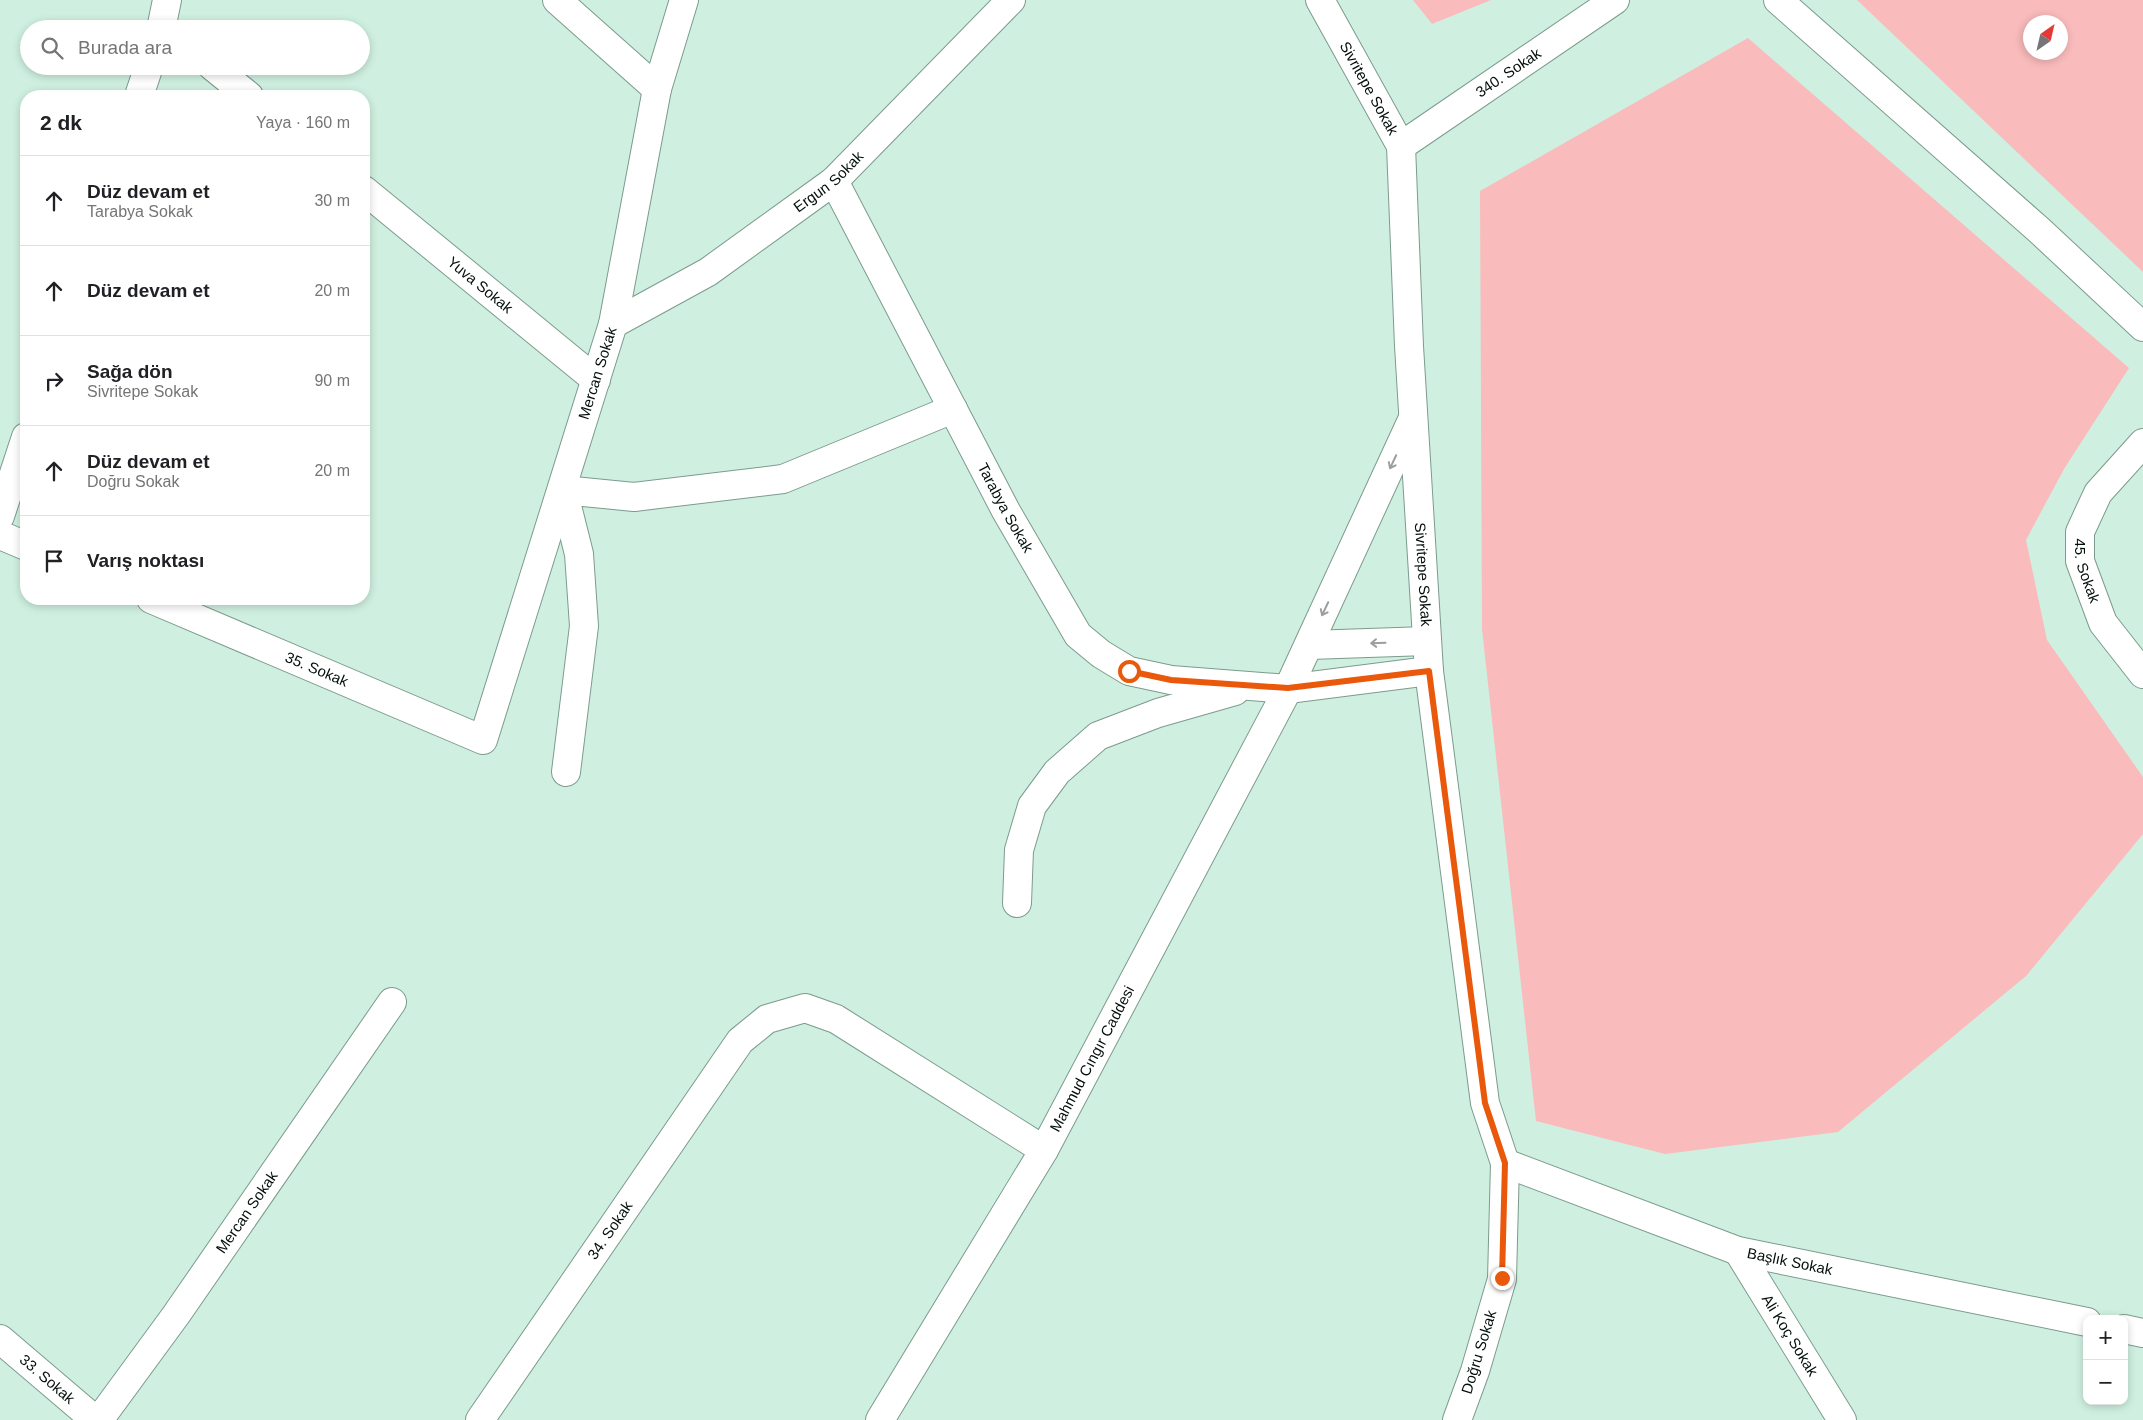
<!DOCTYPE html>
<html lang="tr">
<meta charset="utf-8">
<style>
:root{--surface:#fff;--page:#f2f2f2;--text:#202124;--muted:#757577;--line:#e0e0e0}
body{margin:0;font-family:Helvetica,sans-serif;background:var(--page);color:var(--text)}
.controls{position:absolute;right:15px;bottom:15px;display:grid;overflow:hidden;border-radius:10px;box-shadow:0 2px 8px #0003}
.controls button{width:45px;height:45px;display:grid;place-items:center;padding:0;border:0;border-bottom:1px solid var(--line);background:var(--surface);color:var(--text);font:25px sans-serif}
.compass{position:absolute;left:2023px;top:15px;width:45px;height:45px;border-radius:50%;background:var(--surface);box-shadow:0 2px 8px #0003;rotate:34deg}
.stop{position:absolute;width:15px;height:15px;margin:-11px;border:4px solid #ea580c;border-radius:50%;background:#fff}
.stop.end{background:#ea580c;border-color:#fff;box-shadow:0 1px 5px #0008}
.list{margin:0;padding:0;list-style:none}
h2{display:flex;justify-content:space-between;align-items:center;height:65px;margin:0;padding:0 20px;font-size:21px}
h2 small{font-size:16px;font-weight:400;color:var(--muted)}
.list li{display:grid;grid-template-columns:32px 1fr auto;gap:15px;align-items:center;box-sizing:border-box;height:90px;padding:0 20px;border-top:1px solid var(--line)}
.list b{display:block;font-size:19px;white-space:nowrap}
.list p{margin:0;font-size:16px;white-space:nowrap;color:var(--muted)}
.list em{font-size:16px;font-style:normal;color:var(--muted)}
.icon{flex:none;width:28px;height:28px;fill:none;stroke:currentColor;stroke-width:2;stroke-linecap:round;stroke-linejoin:round}
.map{position:relative;flex:none;width:2143px;height:1420px;overflow:hidden}
.search{position:absolute;background:var(--surface);box-shadow:0 2px 8px #0003;left:20px;top:20px;width:350px;height:55px;display:flex;align-items:center;gap:12px;box-sizing:border-box;padding:0 18px;border-radius:28px;color:var(--muted);font-size:19px}
.panel{position:absolute;background:var(--surface);box-shadow:0 2px 8px #0003;left:20px;top:90px;width:350px;height:515px;border-radius:20px}
.map>svg:first-child{display:block}
.green{fill:#f9bbbc;fill-rule:evenodd}
.lines{fill:none;stroke-linecap:round;stroke-linejoin:round}
.minor-casing{stroke:#7c9b8d;stroke-width:30}
.minor{stroke:#fff;stroke-width:28}
.oneway{stroke:#9b9f9d}
.route{stroke:#ea580c;stroke-width:6}
.labels{text-anchor:middle;stroke-width:5;stroke-linejoin:round;paint-order:stroke}
.street-label{font-size:15px;fill:#040f0a;stroke:#fff}
</style>
<div class="map">
<svg width="2143" height="1420" viewBox="0 0 2143 1420">
<rect width="100%" height="100%" fill="#cff0e0"/>
<g class="green">
<path d="M1413,0H1491L1432,24Z"/>
<path d="M1857,0H2143V272ZM2060,22V52H2030V22Z"/>
<path d="M1748,38L2129,368L2064,469L2026,540L2047,640L2143,777V834L2026,976L1838,1132L1665,1154L1536,1121L1482,629L1480,191Z"/>
</g>
<g class="lines">
<defs>
<g id="minor">
<path d="M557,0L657,89"/>
<path id="s1" d="M1320,0L1401,146L1409,346L1429,671L1485,1103L1505,1163L1502,1279L1475,1371L1457,1420"/>
<path d="M1778,0L2039,230L2143,327"/>
<path d="M161,29L167,0"/>
<path d="M212,66L249,96"/>
<path d="M139,96L149,66"/>
<path id="s2" d="M1401,146L1615,0"/>
<path id="s3" d="M834,181L1006,511L1078,635L1101,654L1129,671L1171,680L1288,689L1429,671"/>
<path id="s4" d="M364,190L596,380"/>
<path id="s5" d="M613,324L708,272L834,181L1011,0"/>
<path id="s6" d="M2143,443L2098,493L2080,532V561L2103,623L2143,674"/>
<path d="M0,516L26,437"/>
<path d="M0,535L26,546"/>
<path id="s7" d="M151,599L483,740L613,324L657,89L684,0"/>
<path d="M1309,645L1427,641"/>
<path d="M566,772L584,626L579,554L563,490L634,497L783,479L953,409"/>
<path d="M1017,903L1019,850L1032,806L1057,772L1098,736L1158,713L1235,691"/>
<path id="s8" d="M1505,1163L1738,1251L2087,1322"/>
<path id="s9" d="M1738,1251L1842,1420"/>
<path d="M2124,1329L2143,1333"/>
<path id="s10" d="M0,1339L95,1420"/>
<path id="s11" d="M99,1420L176,1315L392,1002"/>
<path id="s12" d="M480,1420L740,1041L767,1019L805,1008L836,1019L1044,1150"/>
<path id="s13" d="M880,1420L1044,1150L1288,689L1412,420"/>
</g>
</defs>
<use href="#minor" class="minor-casing"/>
<use href="#minor" class="minor"/>
</g>
<defs><path id="oneway-shaft" d="M-6 0H5M1.5-3L5.5 0L1.5 3" fill="none" stroke-width="1.6" stroke-linecap="round" stroke-linejoin="round" transform="scale(1.25)"/></defs>
<g class="oneway">
<use href="#oneway-shaft" transform="translate(1393 462) rotate(115)"/>
<use href="#oneway-shaft" transform="translate(1325 609) rotate(115)"/>
<use href="#oneway-shaft" transform="translate(1378 643) rotate(178)"/>
</g>
<g class="lines">
<path class="route" d="M1129,671L1171,680L1288,688L1429,671L1485,1103L1505,1163L1502,1278"/>
</g>
<g class="labels">
<g class="street-label">
<text dy="5" stroke="none"><textPath href="#s2" startOffset="130">340. Sokak</textPath></text>
<text dy="5" stroke="none"><textPath href="#s1" startOffset="101">Sivritepe Sokak</textPath></text>
<text dy="5" stroke="none"><textPath href="#s5" startOffset="259">Ergun Sokak</textPath></text>
<text dy="5" stroke="none"><textPath href="#s4" startOffset="150">Yuva Sokak</textPath></text>
<text dy="5" stroke="none"><textPath href="#s7" startOffset="745">Mercan Sokak</textPath></text>
<text dy="5" stroke="none"><textPath href="#s3" startOffset="369">Tarabya Sokak</textPath></text>
<text dy="5" stroke="none"><textPath href="#s6" startOffset="150">45. Sokak</textPath></text>
<text dy="5" stroke="none"><textPath href="#s1" startOffset="596">Sivritepe Sokak</textPath></text>
<text dy="5" stroke="none"><textPath href="#s7" startOffset="180">35. Sokak</textPath></text>
<text dy="5" stroke="none"><textPath href="#s13" startOffset="419">Mahmud Cıngır Caddesi</textPath></text>
<text dy="5" stroke="none"><textPath href="#s11" startOffset="255">Mercan Sokak</textPath></text>
<text dy="5" stroke="none"><textPath href="#s12" startOffset="230">34. Sokak</textPath></text>
<text dy="5" stroke="none"><textPath href="#s8" startOffset="302">Başlık Sokak</textPath></text>
<text dy="5" stroke="none"><textPath href="#s9" startOffset="99">Ali Koç Sokak</textPath></text>
<text transform="translate(1479 1352) rotate(-73)" y="5">Doğru Sokak</text>
<text dy="5" stroke="none"><textPath href="#s10" startOffset="62">33. Sokak</textPath></text>
</g>
</g>
</svg>
<div class="controls">
<button>+</button>
<button>−</button>
</div>
<svg class="compass" viewBox="-18 -18 36 36"><path d="M0-13l5 13h-10z" fill="#e53935"/><path d="M0 13l5-13h-10z" fill="#757577"/></svg>
<div class="stop" style="left:1129px;top:671px"></div>
<div class="stop end" style="left:1502px;top:1278px"></div>
<div class="search"><svg class="icon" aria-label="search" viewBox="0 0 24 24"><circle cx="10" cy="10" r="6"/><path d="M15 15l6 6"/></svg>Burada ara</div>
<section class="panel">
<h2>2 dk<small>Yaya · 160 m</small></h2>
<ul class="list">
<li><svg class="icon" aria-label="ahead" viewBox="0 0 24 24"><path d="M12 20V5M6 11l6-6 6 6"/></svg><div><b>Düz devam et</b><p>Tarabya Sokak</p></div><em>30 m</em></li>
<li><svg class="icon" aria-label="ahead" viewBox="0 0 24 24"><path d="M12 20V5M6 11l6-6 6 6"/></svg><div><b>Düz devam et</b></div><em>20 m</em></li>
<li><svg class="icon" aria-label="right" viewBox="0 0 24 24"><path d="M7 20v-9h11M14 6l5 5-5 5"/></svg><div><b>Sağa dön</b><p>Sivritepe Sokak</p></div><em>90 m</em></li>
<li><svg class="icon" aria-label="ahead" viewBox="0 0 24 24"><path d="M12 20V5M6 11l6-6 6 6"/></svg><div><b>Düz devam et</b><p>Doğru Sokak</p></div><em>20 m</em></li>
<li><svg class="icon" aria-label="arrive" viewBox="0 0 24 24"><path d="M6 21V4h12l-3 4 3 4H6"/></svg><div><b>Varış noktası</b></div></li>
</ul>
</section>
</div>
